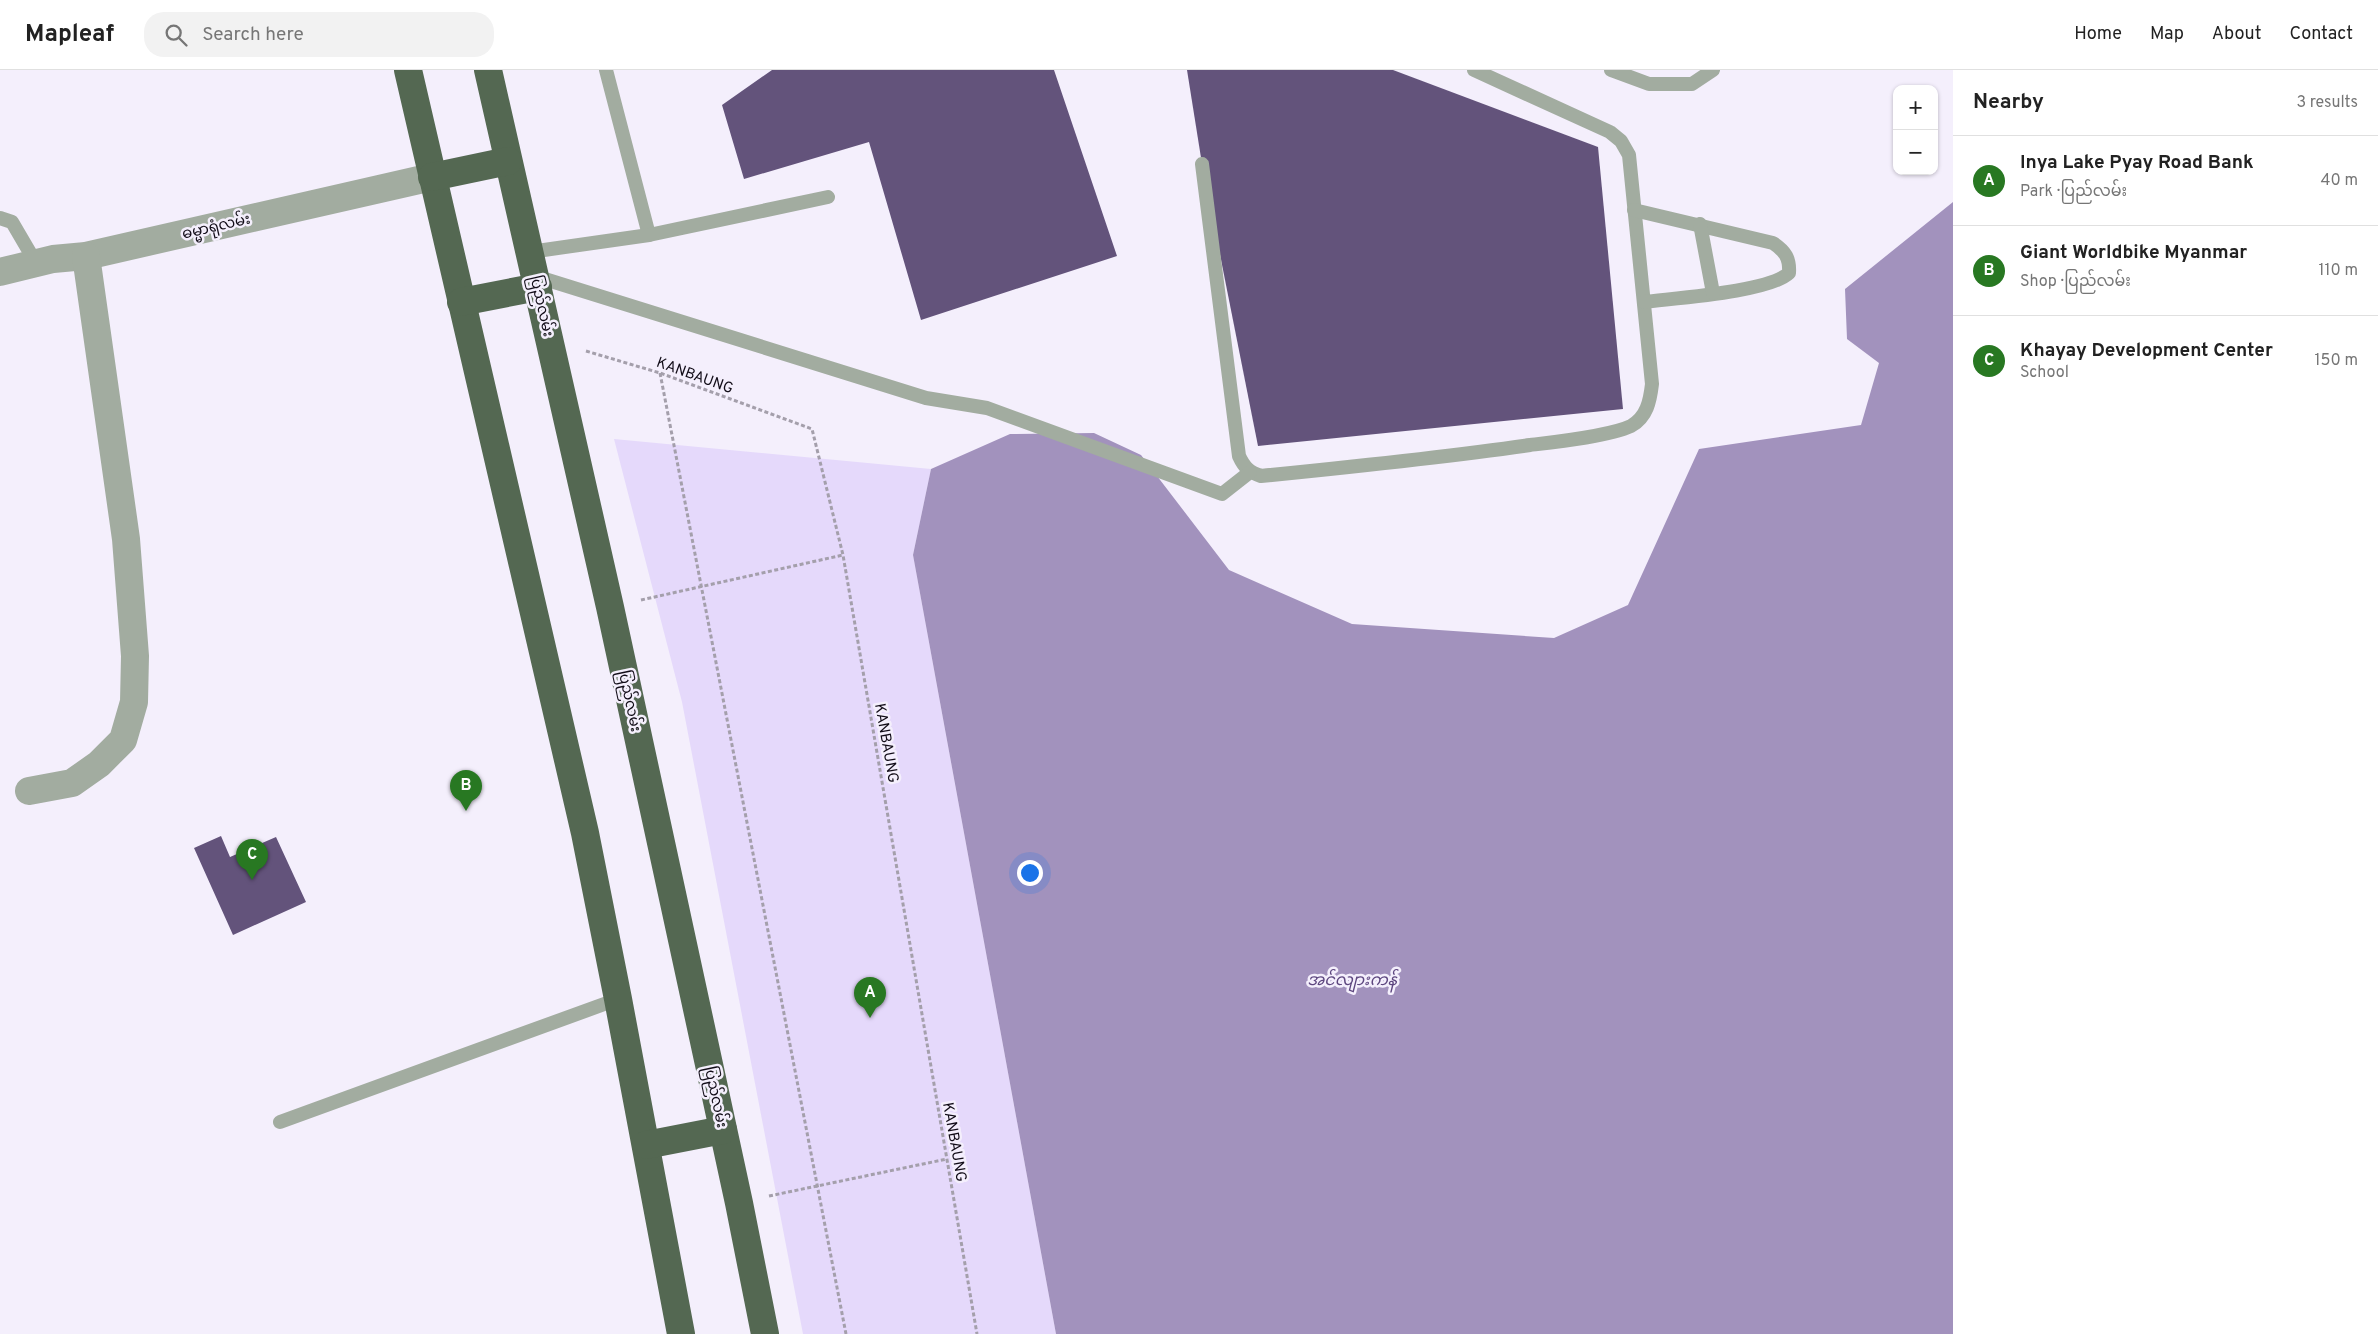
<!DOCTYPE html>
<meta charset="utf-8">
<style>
:root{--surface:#fff;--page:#f2f2f2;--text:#222;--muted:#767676;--line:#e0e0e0;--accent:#287822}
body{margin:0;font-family:Overpass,"Noto Sans Myanmar",sans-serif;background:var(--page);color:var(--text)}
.controls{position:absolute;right:15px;top:15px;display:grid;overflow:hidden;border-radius:10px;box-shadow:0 1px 4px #0004}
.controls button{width:45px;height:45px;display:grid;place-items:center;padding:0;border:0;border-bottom:1px solid var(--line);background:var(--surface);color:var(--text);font:25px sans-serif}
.you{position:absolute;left:1029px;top:802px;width:18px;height:18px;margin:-12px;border:4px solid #fff;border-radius:50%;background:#1a73e8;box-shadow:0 0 0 8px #1a73e833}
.badge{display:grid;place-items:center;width:32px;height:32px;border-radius:50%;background:var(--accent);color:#fff;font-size:16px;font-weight:700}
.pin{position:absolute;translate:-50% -41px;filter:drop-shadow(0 1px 2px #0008)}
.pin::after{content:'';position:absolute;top:26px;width:18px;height:15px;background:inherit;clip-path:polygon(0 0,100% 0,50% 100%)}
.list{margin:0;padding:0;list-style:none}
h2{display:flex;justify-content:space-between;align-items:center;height:65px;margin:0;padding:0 20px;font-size:21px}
h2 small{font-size:16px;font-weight:400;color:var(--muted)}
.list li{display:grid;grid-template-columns:32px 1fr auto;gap:15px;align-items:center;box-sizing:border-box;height:90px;padding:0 20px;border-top:1px solid var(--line)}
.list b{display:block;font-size:19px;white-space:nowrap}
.list p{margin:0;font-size:16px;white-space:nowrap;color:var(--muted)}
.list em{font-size:16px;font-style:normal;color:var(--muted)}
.icon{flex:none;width:28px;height:28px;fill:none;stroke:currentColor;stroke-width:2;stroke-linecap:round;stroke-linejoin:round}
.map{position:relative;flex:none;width:1953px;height:1264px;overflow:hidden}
header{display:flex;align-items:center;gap:30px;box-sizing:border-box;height:70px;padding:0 25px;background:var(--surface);border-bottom:1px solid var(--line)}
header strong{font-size:24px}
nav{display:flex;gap:28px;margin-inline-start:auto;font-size:18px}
.search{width:350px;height:45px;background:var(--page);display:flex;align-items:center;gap:12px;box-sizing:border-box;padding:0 18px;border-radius:20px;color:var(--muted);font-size:19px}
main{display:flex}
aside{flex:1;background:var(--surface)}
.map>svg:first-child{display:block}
.green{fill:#e5d9fb}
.water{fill:#a292bd}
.building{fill:#63537b}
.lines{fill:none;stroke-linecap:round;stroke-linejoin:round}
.path{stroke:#a49fab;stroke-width:3;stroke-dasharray:4 2.5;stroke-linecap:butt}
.service{stroke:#a2aca0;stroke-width:14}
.minor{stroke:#a2aca0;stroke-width:28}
.trunk{stroke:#546852;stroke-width:28}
.labels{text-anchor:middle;stroke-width:5;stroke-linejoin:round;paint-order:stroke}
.street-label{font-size:15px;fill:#110c17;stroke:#f4effc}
.water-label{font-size:16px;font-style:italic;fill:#5d467f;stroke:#f4effc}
</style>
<header>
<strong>Mapleaf</strong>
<div class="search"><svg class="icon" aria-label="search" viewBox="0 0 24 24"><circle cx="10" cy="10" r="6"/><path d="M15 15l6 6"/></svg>Search here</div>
<nav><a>Home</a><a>Map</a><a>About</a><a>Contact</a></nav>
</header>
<main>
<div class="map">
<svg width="1953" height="1264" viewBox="0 0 1953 1264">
<rect width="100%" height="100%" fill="#f4effc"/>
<path class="green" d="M614,369L931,399L913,485L1056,1264H803L682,632Z"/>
<path class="water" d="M1953,132V1264H1056L913,485L931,399L1010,364L1094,363L1141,385L1229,500L1352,554L1554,568L1628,535L1699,379L1861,355L1879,293L1847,269L1845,219Z"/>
<g class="building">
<path d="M772,0H1054L1117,186L921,250L869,72L744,109L722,35Z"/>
<path d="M1187,0H1393L1598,77L1623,339L1258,376L1202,94Z"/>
<path d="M221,766L230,787L276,767L306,832L233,865L194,778Z"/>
</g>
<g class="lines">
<g class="path">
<path d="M586,281L660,303L812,359L843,485L977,1264"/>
<path d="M660,303L846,1264"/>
<path d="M641,530L843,485"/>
<path d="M769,1126L947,1089"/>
</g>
<g class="service">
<path d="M606,0L649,165"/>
<path d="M1611,0L1649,14H1692L1713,0"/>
<path d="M1202,94L1239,386C1244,397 1249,402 1261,406C1351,397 1441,388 1530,375C1555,372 1610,366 1631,356C1647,347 1650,331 1652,314L1629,85L1621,71L1610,62L1474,0"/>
<path d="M1634,140L1773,173C1785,181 1790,188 1789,203C1769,222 1675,228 1644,232"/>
<path d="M0,148L12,152L36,193"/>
<path d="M1700,154L1713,223"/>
<path d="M530,182L649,165L828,127"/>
<path d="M535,206L926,328L987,338L1222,424L1250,402"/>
<path d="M280,1052L618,929"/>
</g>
<g class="minor">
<path d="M0,202L53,189L86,186L432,107"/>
<path d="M29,721L72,713L99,694L123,670L134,632L135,586L126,469L86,186"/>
</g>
<g class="trunk">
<path d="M408,0L585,763L618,929L681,1264"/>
<path d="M488,0L610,537L739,1133L765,1264"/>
<path d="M432,107L508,91"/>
<path d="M461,232L538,217"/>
<path d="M646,1075L723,1060"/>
</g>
</g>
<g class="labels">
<g class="street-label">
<text transform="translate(216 156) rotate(-13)" y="5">ဓမ္မာရုံလမ်း</text>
<text transform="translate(542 236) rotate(77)" y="5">ပြည်လမ်း</text>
<text transform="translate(695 305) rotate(20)" y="5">KANBAUNG</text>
<text transform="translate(630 631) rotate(78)" y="5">ပြည်လမ်း</text>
<text transform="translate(887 673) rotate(80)" y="5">KANBAUNG</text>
<text transform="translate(716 1027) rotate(78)" y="5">ပြည်လမ်း</text>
<text transform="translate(955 1072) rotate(80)" y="5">KANBAUNG</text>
</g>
<g class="water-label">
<text x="1352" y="915">အင်လျားကန်</text>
</g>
</g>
</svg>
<div class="controls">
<button>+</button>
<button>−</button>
</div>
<div class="you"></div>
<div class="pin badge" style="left:870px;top:948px">A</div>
<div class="pin badge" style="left:466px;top:741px">B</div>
<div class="pin badge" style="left:252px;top:810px">C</div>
</div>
<aside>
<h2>Nearby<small>3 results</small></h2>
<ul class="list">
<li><span class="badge">A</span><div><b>Inya Lake Pyay Road Bank</b><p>Park · ပြည်လမ်း</p></div><em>40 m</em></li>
<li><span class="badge">B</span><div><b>Giant Worldbike Myanmar</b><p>Shop · ပြည်လမ်း</p></div><em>110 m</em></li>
<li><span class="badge">C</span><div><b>Khayay Development Center</b><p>School</p></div><em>150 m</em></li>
</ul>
</aside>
</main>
